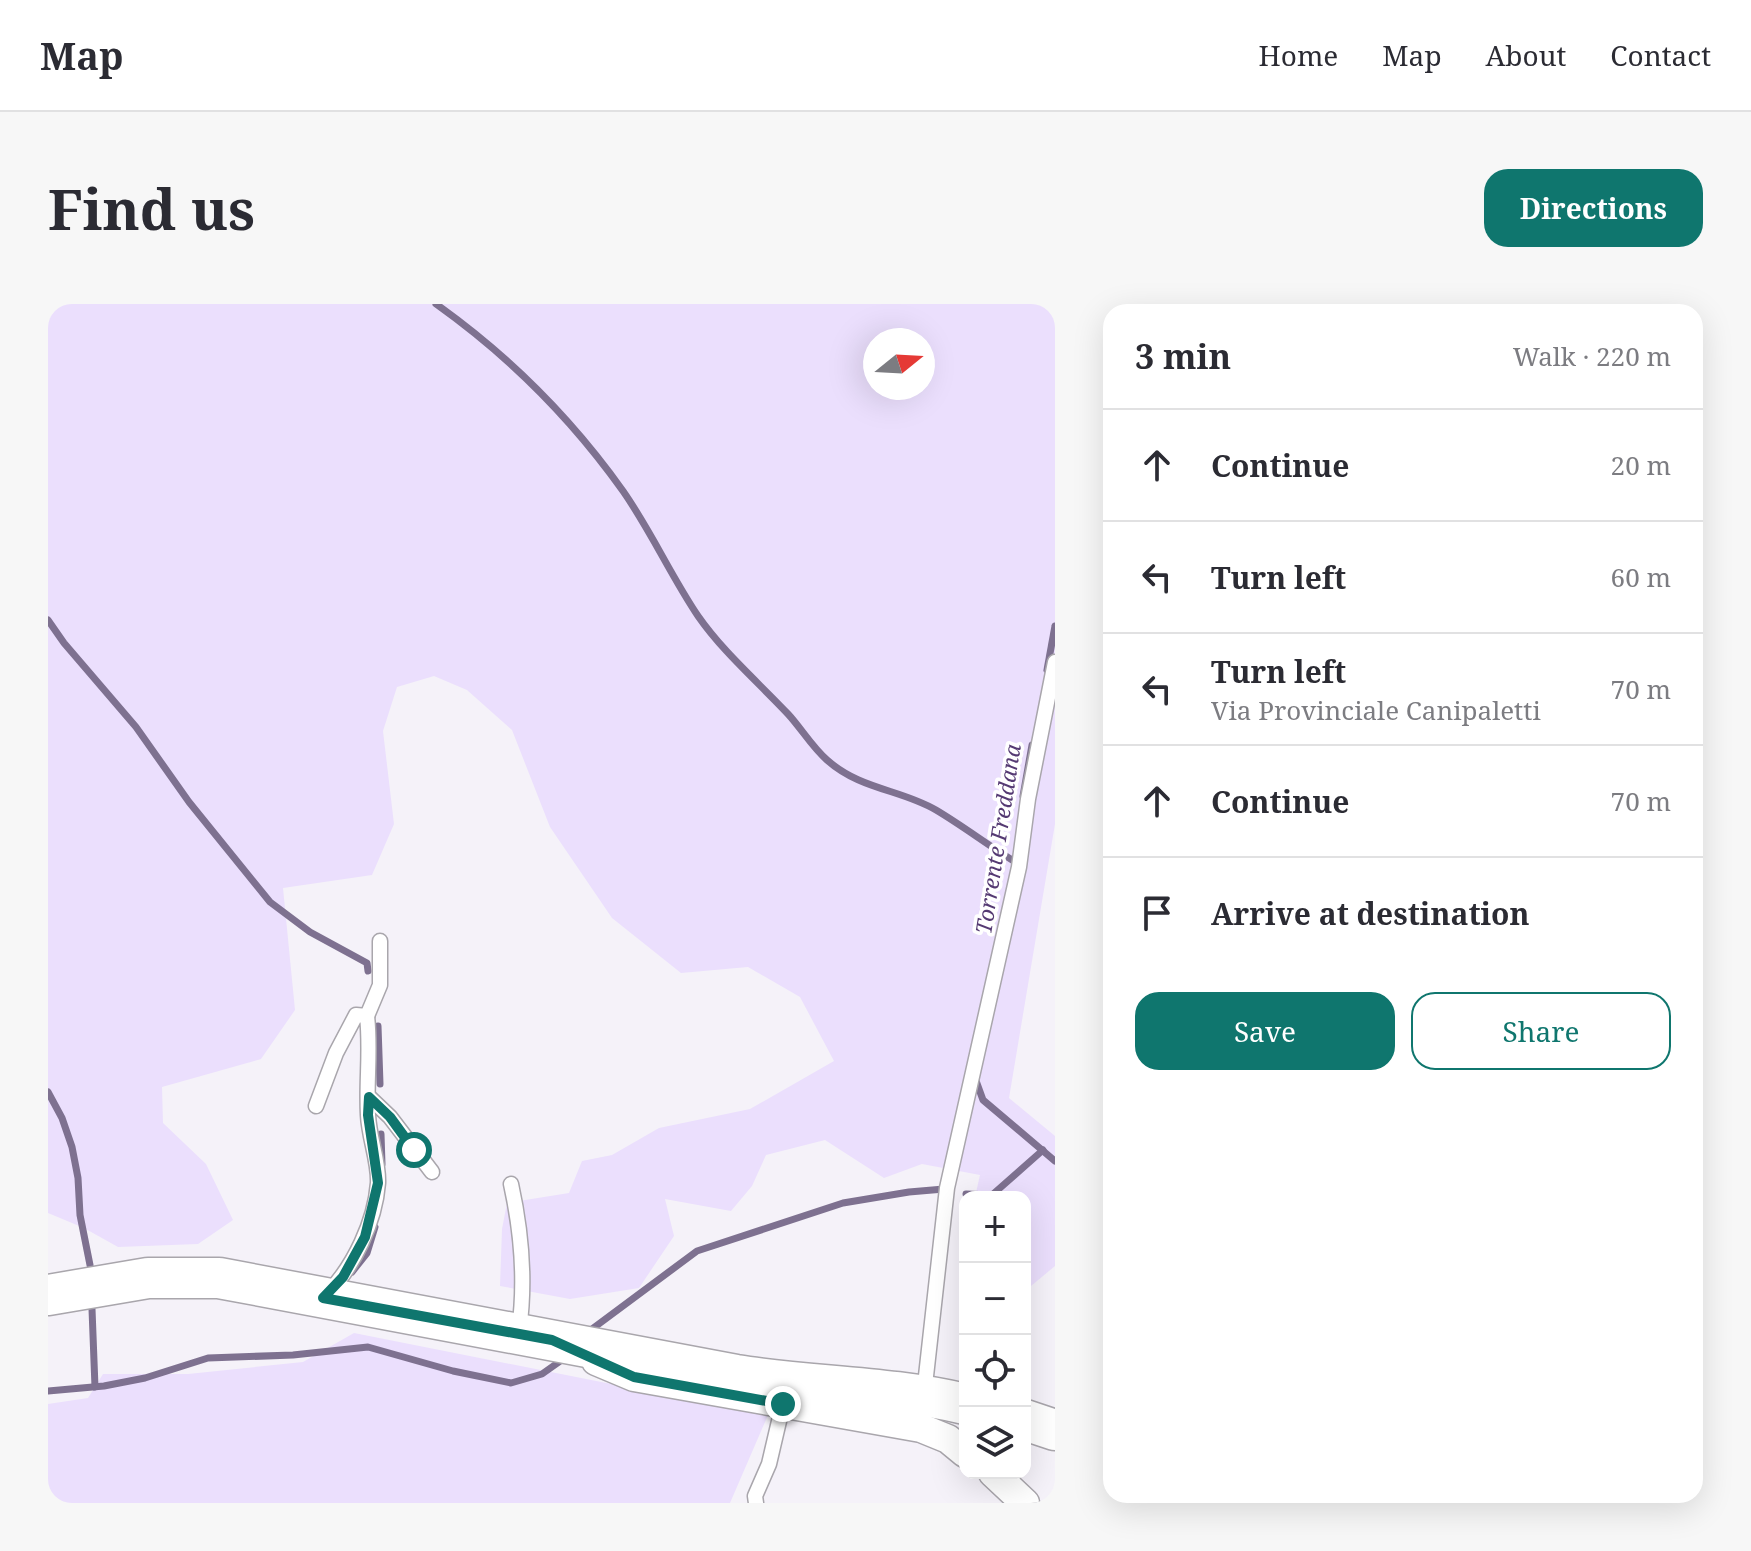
<!DOCTYPE html>
<meta charset="utf-8">
<style>
:root{--surface:#fff;--page:#f7f7f7;--text:#2b2b33;--muted:#7c7c81;--line:#e1e1e2;--accent:#0f766e}
body{margin:0;font-family:"Noto Serif",serif;background:var(--page);color:var(--text)}
.controls{position:absolute;right:24px;bottom:24px;display:grid;overflow:hidden;border-radius:16px;box-shadow:0 8px 32px #0002}
.controls button{width:72px;height:72px;display:grid;place-items:center;padding:0;border:0;border-bottom:2px solid var(--line);background:var(--surface);color:var(--text);font:40px sans-serif}
.compass{position:absolute;left:815px;top:24px;width:72px;height:72px;border-radius:50%;background:var(--surface);box-shadow:0 8px 32px #0002;rotate:72deg}
.stop{position:absolute;width:24px;height:24px;margin:-18px;border:6px solid #0f766e;border-radius:50%;background:#fff}
.stop.end{background:#0f766e;border-color:#fff;box-shadow:0 2px 8px #0008}
.list{margin:0;padding:0;list-style:none}
h2{display:flex;justify-content:space-between;align-items:center;height:104px;margin:0;padding:0 32px;font-size:34px}
h2 small{font-size:26px;font-weight:400;color:var(--muted)}
.list li{display:grid;grid-template-columns:52px 1fr auto;gap:24px;align-items:center;box-sizing:border-box;height:112px;padding:0 32px;border-top:2px solid var(--line)}
.list b{display:block;font-size:30px;white-space:nowrap}
.list p{margin:0;font-size:26px;white-space:nowrap;color:var(--muted)}
.list em{font-size:26px;font-style:normal;color:var(--muted)}
.actions{display:flex;gap:16px;padding:24px 32px}
.actions a{flex:1;padding:18px 0;border:2px solid var(--accent);border-radius:24px;text-align:center;font-size:28px;color:var(--accent)}
.actions .main{background:var(--accent);color:#fff}
.icon{flex:none;width:44px;height:44px;fill:none;stroke:currentColor;stroke-width:2;stroke-linecap:round;stroke-linejoin:round}
.map{position:relative;flex:none;width:1007px;height:1199px;overflow:hidden;border-radius:24px}
header{display:flex;align-items:center;gap:48px;box-sizing:border-box;height:112px;padding:0 40px;background:var(--surface);border-bottom:2px solid var(--line)}
header strong{font-size:38px}
nav{display:flex;gap:44px;margin-inline-start:auto;font-size:28px}
.intro{display:flex;align-items:center;justify-content:space-between;box-sizing:border-box;height:192px;padding:0 48px}
h1{margin:0;font-size:56px}
.button{padding:20px 36px;border-radius:24px;background:var(--accent);color:#fff;font-size:28px;font-weight:700}
main{display:flex;gap:48px;padding:0 48px}
aside{flex:1;background:var(--surface);border-radius:24px;box-shadow:0 8px 32px #0002}
.map>svg:first-child{display:block}
.green{fill:#ebdffd;fill-rule:evenodd}
.lines{fill:none;stroke-linecap:round;stroke-linejoin:round}
.stream{stroke:#7e7190;stroke-width:7}
.service-casing{stroke:#a9a6ac;stroke-width:17}
.minor-casing{stroke:#a9a6ac;stroke-width:31}
.secondary-casing{stroke:#a9a6ac;stroke-width:43}
.service{stroke:#fff;stroke-width:14}
.minor{stroke:#fff;stroke-width:28}
.secondary{stroke:#fff;stroke-width:40}
.route{stroke:#0f766e;stroke-width:10}
.labels{text-anchor:middle;stroke-width:7;stroke-linejoin:round;paint-order:stroke}
.water-label{font-size:22px;font-style:italic;fill:#553a73;stroke:#fff}
</style>
<header>
<strong>Map</strong>
<nav><a>Home</a><a>Map</a><a>About</a><a>Contact</a></nav>
</header>
<div class="intro"><h1>Find us</h1><a class="button">Directions</a></div>
<main>
<div class="map">
<svg width="1007" height="1199" viewBox="0 0 1007 1199">
<rect width="100%" height="100%" fill="#f5f2f9"/>
<g class="green">
<path d="M0,0H1007V520L961,794L1007,832V962L977,987V893H927L932,871L874,860L836,874L777,836L718,851L704,882L683,907L617,895L626,932L591,984L522,995L452,982L454,925L459,899L521,889L534,857L564,851L611,824L702,805L786,757L752,693L700,663L633,669L564,614L502,523L464,426L419,386L386,372L349,383L335,427L346,520L324,571L235,584L247,706L213,755L114,783L115,819L158,860L185,916L150,940L70,943L36,924L0,909ZM827,36H875V84H827Z"/>
<path d="M306,1029L720,1111L682,1199H0V1100L40,1094L55,1070H140L255,1058Z"/>
</g>
<g class="lines">
<g class="stream">
<path d="M388,0C461,52 523,114 575,187C603,227 623,272 650,312C675,348 710,378 740,410C753,424 764,443 779,456C813,486 852,485 888,506C915,522 941,542 969,559"/>
<path d="M0,316L16,339L88,423L141,498L222,598L262,628L319,659L320,667"/>
<path d="M999,366L1007,322"/>
<path d="M975,492L984,441"/>
<path d="M330,722L332,780"/>
<path d="M927,774L935,796L1007,857"/>
<path d="M0,788L14,814L24,843L30,874L32,911L42,961"/>
<path d="M333,830L334,860"/>
<path d="M918,890L944,891L995,846"/>
<path d="M304,968L319,949L327,923"/>
<path d="M44,1005L47,1083"/>
<path d="M544,1025L649,947L795,899L861,888L896,885"/>
<path d="M0,1087L56,1082L97,1074L160,1054L245,1051L320,1043L405,1067L463,1079L494,1070L518,1053"/>
</g>
<defs>
<g id="service">
<path d="M319,712L332,681V637"/>
<path d="M321,793L342,813L384,868"/>
<path d="M268,802L288,749L308,711L319,712C323,746 318,778 320,811C321,834 331,857 330,879C327,918 306,962 279,990"/>
<path d="M463,880C474,930 478,976 471,1026"/>
<path d="M876,1090L899,884L971,563L980,495L1007,358"/>
<path d="M708,1199L707,1192L721,1160L735,1100"/>
</g>
<g id="minor">
<path d="M548,1057L586,1073L873,1124L900,1135L917,1149"/>
<path d="M945,1169L977,1199"/>
</g>
<g id="secondary">
<path d="M0,991L100,974H171L688,1071C764,1083 842,1082 917,1100"/>
<path d="M977,1116L1007,1126"/>
</g>
</defs>
<use href="#service" class="service-casing"/>
<use href="#minor" class="minor-casing"/>
<use href="#secondary" class="secondary-casing"/>
<use href="#service" class="service"/>
<use href="#minor" class="minor"/>
<use href="#secondary" class="secondary"/>
</g>
<g class="lines">
<path class="route" d="M366,846L342,813L321,793L320,811L330,879L317,933L295,973L275,994L504,1036L586,1073L735,1100"/>
</g>
<g class="labels">
<g class="water-label">
<text transform="translate(950 535) rotate(-81)" y="8">Torrente Freddana</text>
</g>
</g>
</svg>
<div class="controls">
<button>+</button>
<button>−</button>
<button><svg class="icon" aria-label="locate" viewBox="0 0 24 24"><circle cx="12" cy="12" r="6"/><path d="M12 2v4M12 18v4M2 12h4M18 12h4"/></svg></button>
<button><svg class="icon" aria-label="layers" viewBox="0 0 24 24"><path d="M12 4l9 5-9 5-9-5zM3 14l9 5 9-5"/></svg></button>
</div>
<svg class="compass" viewBox="-18 -18 36 36"><path d="M0-13l5 13h-10z" fill="#e53935"/><path d="M0 13l5-13h-10z" fill="#7c7c81"/></svg>
<div class="stop" style="left:366px;top:846px"></div>
<div class="stop end" style="left:735px;top:1100px"></div>
</div>
<aside>
<h2>3 min<small>Walk · 220 m</small></h2>
<ul class="list">
<li><svg class="icon" aria-label="ahead" viewBox="0 0 24 24"><path d="M12 20V5M6 11l6-6 6 6"/></svg><div><b>Continue</b></div><em>20 m</em></li>
<li><svg class="icon" aria-label="left" viewBox="0 0 24 24"><path d="M17 20v-9H6M10 6l-5 5 5 5"/></svg><div><b>Turn left</b></div><em>60 m</em></li>
<li><svg class="icon" aria-label="left" viewBox="0 0 24 24"><path d="M17 20v-9H6M10 6l-5 5 5 5"/></svg><div><b>Turn left</b><p>Via Provinciale Canipaletti</p></div><em>70 m</em></li>
<li><svg class="icon" aria-label="ahead" viewBox="0 0 24 24"><path d="M12 20V5M6 11l6-6 6 6"/></svg><div><b>Continue</b></div><em>70 m</em></li>
<li><svg class="icon" aria-label="arrive" viewBox="0 0 24 24"><path d="M6 21V4h12l-3 4 3 4H6"/></svg><div><b>Arrive at destination</b></div></li>
</ul>
<div class="actions"><a class="main">Save</a><a>Share</a></div>
</aside>
</main>
